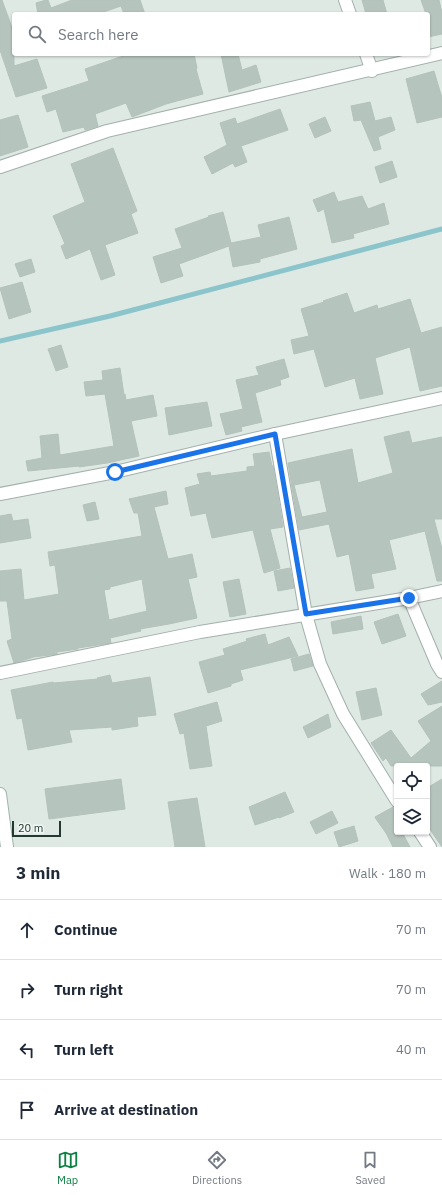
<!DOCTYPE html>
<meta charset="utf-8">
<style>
:root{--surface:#fff;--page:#f2f2f3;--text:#1f2937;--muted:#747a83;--line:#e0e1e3;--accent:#0b8043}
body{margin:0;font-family:"IBM Plex Sans",sans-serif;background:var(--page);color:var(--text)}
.controls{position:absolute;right:12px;bottom:12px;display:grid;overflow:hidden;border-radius:4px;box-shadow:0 1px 3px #0004}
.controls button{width:36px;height:36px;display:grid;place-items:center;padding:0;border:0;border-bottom:1px solid var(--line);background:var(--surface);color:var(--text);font:20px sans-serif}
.scale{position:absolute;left:12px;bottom:10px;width:49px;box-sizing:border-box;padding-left:4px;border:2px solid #223831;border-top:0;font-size:11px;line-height:14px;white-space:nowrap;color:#223831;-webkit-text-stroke:3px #f0f6f3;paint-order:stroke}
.stop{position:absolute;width:12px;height:12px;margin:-9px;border:3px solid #1a73e8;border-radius:50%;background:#fff}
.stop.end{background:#1a73e8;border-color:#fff;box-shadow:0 1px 4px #0008}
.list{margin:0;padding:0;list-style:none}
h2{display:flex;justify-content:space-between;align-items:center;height:52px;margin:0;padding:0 16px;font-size:17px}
h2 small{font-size:13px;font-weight:400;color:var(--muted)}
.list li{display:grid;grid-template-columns:26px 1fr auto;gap:12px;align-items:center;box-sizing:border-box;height:60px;padding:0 16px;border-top:1px solid var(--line)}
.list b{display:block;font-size:15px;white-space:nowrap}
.list em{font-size:13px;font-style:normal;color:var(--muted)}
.icon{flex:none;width:22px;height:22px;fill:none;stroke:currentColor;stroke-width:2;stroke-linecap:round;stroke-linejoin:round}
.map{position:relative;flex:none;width:442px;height:847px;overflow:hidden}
.search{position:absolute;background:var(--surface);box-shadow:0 1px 3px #0004;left:12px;right:12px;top:12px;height:44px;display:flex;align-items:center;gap:10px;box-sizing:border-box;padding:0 14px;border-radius:4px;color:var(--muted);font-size:15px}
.sheet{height:292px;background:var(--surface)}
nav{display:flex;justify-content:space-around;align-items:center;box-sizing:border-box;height:56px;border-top:1px solid var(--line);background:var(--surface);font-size:11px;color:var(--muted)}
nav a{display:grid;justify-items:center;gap:2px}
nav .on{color:var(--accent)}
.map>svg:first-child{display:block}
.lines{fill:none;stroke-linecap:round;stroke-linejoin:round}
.stream{stroke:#8bc5cb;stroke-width:5}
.building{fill:#b5c4bd;stroke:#b3c2bb;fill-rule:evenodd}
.street-casing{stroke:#a3b0ab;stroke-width:14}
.secondary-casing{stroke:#a0b4ac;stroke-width:14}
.street{stroke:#fff;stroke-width:12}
.secondary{stroke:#fff;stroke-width:12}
.route{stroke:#1a73e8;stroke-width:5}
</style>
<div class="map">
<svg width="442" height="847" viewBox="0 0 442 847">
<rect width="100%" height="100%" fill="#dfe9e4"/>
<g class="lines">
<path class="stream" d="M0,341L110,316L442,229"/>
</g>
<g class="building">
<path d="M0,0H2L14,33V66L37,59L47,88L16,97L0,50Z"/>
<path d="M46,0H48L51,8L72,0H140L145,14H124L121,6L98,14H38L36,3Z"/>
<path d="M362,0H383L387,14H366Z"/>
<path d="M421,0H439L442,13V34L428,37V14H426Z"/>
<path d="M122,54H194L197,68L196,69L203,94L166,104L132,117L126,103L95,114L98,126L85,130L84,127L63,132L56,109L47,112L42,96L89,81L85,69L123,56Z"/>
<path d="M221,54H238L242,70L256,65L261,82L229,92Z"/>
<path d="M434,71L442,98V117L417,123L406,79Z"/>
<path d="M370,102L375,121L391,117L395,130L378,137L381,149L374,151L361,120L354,121L351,106Z"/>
<path d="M280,109L288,130L241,146L247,162L235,167L233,163L212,174L204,157L227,145L220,123L235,118L237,124Z"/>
<path d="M18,115L28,147L0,156V120Z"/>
<path d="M325,117L331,131L315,138L309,124Z"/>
<path d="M113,148L137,211L131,214L138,233L105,245L115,275L101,280L90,249L66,259L61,246L65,244L53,216L85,202L71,164Z"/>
<path d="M392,161L397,177L380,183L375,167Z"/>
<path d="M334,192L338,202L362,196L368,209L384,203L389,224L353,234L354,238L332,243L324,209L318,212L313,200Z"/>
<path d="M223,212L231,243L261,237L258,225L289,217L297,249L260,259V262L233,267L229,246L179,264L183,276L161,283L153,257L182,248L175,229L209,217L208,216Z"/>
<path d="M31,259L35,272L20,277L15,264Z"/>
<path d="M22,282L31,312L9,319L0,288Z"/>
<path d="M347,293L354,313L377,305L378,309L410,299L421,333L442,327V386L420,391L410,347L375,358L383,394L360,399L355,378L325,387L314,349L294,354L291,340L309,336L301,309L324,302L323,301Z"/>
<path d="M61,345L68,367L56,371L48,349Z"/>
<path d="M284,359L289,377L280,380L281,385L255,393L262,422L241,427L242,431L226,435L220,414L243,409L236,380L259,375L256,367Z"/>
<path d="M120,368L124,395L125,394L126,400L153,395L157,416L131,421L139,456L107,463L79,467V466L28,471L26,461L42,458L40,436L58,434L60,455L114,446L105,394L86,396L84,382L103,380L102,371Z"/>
<path d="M207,402L212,426L169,435L165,408Z"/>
<path d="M409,431L412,443L442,437V519H434L442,549V581H437L425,531L389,540L396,569L371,574L374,588L356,591L349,554L337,557L329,524L299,530L288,463L352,449L358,483L393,473L384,437ZM320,480L327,512L302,517L294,485Z"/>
<path d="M269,452L272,466H273L283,527L270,529L280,568L264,573L253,530L212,538L206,513L191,516L185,488L200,484L197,474L210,472L211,476L247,471V467L255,466L253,454Z"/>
<path d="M166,491L168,504L154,507L168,559L192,554L197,577L188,579L197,618L169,624L140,629L141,631L110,638L111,643L78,648V649L57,652V654L34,657L14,663L7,641L12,639L7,601H0V571L21,569L24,600L59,594L55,565L50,566L48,552L142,536L138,513H134L129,499ZM142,579L147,611L109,620L104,590L110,589V587Z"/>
<path d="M95,502L99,519L87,521L83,505Z"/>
<path d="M11,514L13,521L28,519L31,538L0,543V516Z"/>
<path d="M290,568L294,588L278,591L274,571Z"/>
<path d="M239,579L246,614L230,617L223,582Z"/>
<path d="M398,614L406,636L382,644L374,622Z"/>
<path d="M361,616L363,629L333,634L331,622Z"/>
<path d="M265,634L268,645L289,637L298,656L240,670L243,680L231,684V686L208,693L199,662L225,655L223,649L247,641L246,639Z"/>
<path d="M309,654L313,666L294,671L291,659Z"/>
<path d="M110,675L112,683L150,677L156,715L137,717L138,726L112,730V727L69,730L72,742L28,750L22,718L17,719L11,690L53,682L54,683L98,679L97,678Z"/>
<path d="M442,681V702L428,705L421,694Z"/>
<path d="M376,688L382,715L362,720L356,692Z"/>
<path d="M217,702L222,721L206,726L212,766L190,769L184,733L180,734L174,714Z"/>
<path d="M442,706V766H391L386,758L383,761L371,743L391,730L411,758L431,741L418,721Z"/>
<path d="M328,714L331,727L308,738L303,727Z"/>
<path d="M121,779L125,809L49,819L45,789Z"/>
<path d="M442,779V847L427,825V788Z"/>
<path d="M285,792L294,812L279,818V817L255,825L249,807Z"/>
<path d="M197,798L205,847H175L168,802Z"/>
<path d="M393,807L397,808V832H402L410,847H393L386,833L376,819L375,817Z"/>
<path d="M332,811L338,823L316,834L310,822Z"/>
<path d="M354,826L358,841L339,847L334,832Z"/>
</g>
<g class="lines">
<defs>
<g id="street">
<path d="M345,0L350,14"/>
<path d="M366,54L372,71"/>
<path d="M0,167L107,131L442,53"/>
<path d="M275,434L306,615L320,664L343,714L397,801"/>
<path d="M0,494L115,472L275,434L442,398"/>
<path d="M409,598L437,664L442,672"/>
<path d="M0,673L200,632L409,598L442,591"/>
<path d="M420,832L430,847"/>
</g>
<path id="secondary" d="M0,794L7,847"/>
</defs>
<use href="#street" class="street-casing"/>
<use href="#secondary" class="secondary-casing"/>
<use href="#street" class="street"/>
<use href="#secondary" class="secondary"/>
</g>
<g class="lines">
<path class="route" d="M115,472L275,434L306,614L409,598"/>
</g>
</svg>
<div class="controls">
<button><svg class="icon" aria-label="locate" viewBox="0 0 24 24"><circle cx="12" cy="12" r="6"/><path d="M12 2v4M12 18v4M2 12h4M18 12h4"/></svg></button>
<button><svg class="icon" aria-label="layers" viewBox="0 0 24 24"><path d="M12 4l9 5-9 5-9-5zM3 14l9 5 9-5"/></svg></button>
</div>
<div class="scale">20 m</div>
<div class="stop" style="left:115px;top:472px"></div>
<div class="stop end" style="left:409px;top:598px"></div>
<div class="search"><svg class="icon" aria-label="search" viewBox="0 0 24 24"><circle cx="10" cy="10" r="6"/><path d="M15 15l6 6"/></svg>Search here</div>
</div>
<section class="sheet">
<h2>3 min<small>Walk · 180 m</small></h2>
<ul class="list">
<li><svg class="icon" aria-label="ahead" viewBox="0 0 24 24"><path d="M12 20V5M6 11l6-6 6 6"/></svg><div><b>Continue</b></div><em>70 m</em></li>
<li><svg class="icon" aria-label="right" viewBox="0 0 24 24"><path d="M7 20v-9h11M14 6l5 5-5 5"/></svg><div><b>Turn right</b></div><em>70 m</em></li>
<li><svg class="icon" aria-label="left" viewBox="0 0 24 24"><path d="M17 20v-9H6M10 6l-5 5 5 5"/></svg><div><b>Turn left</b></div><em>40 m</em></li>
<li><svg class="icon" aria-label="arrive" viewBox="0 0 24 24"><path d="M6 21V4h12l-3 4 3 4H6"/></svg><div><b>Arrive at destination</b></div></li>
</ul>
</section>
<nav>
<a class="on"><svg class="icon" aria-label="map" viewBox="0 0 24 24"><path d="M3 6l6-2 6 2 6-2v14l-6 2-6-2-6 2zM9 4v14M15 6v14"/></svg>Map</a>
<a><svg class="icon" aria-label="directions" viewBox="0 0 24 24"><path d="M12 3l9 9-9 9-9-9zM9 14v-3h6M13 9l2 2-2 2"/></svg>Directions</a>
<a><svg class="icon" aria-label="saved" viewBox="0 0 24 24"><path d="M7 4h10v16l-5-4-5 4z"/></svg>Saved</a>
</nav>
